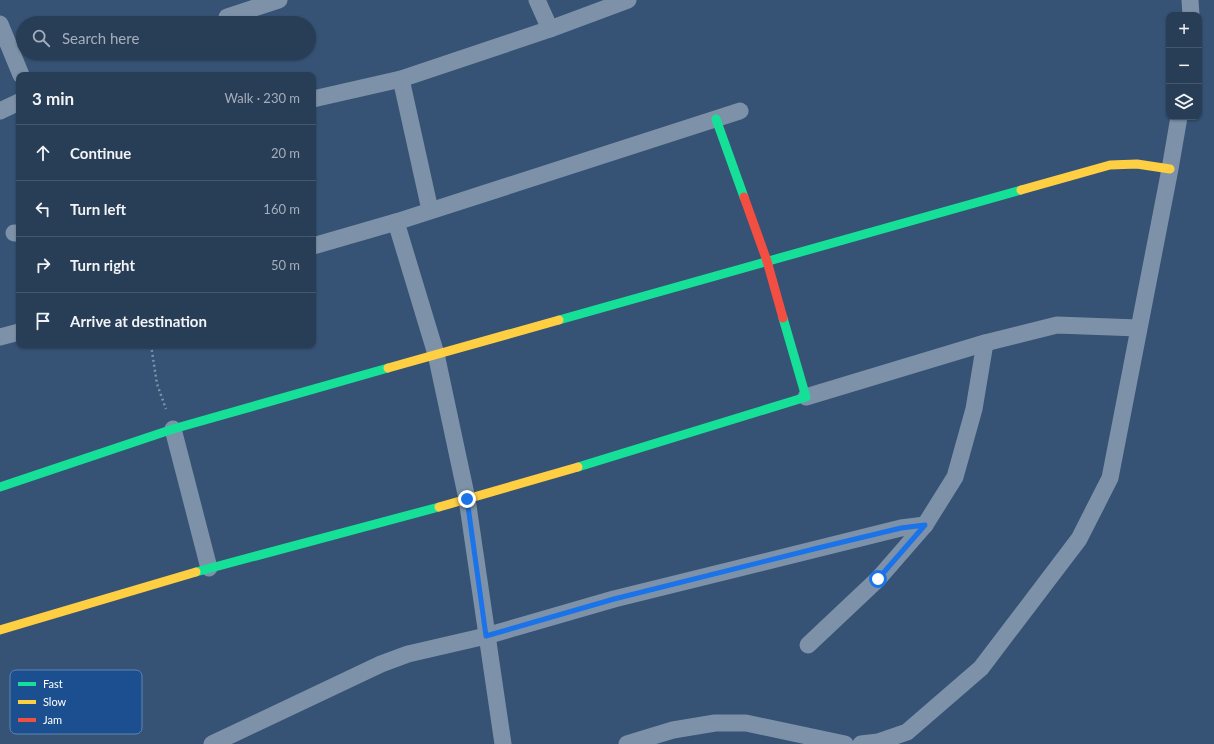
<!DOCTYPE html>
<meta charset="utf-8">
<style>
:root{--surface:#283e57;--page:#30455d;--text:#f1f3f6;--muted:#a5aeba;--line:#44576d}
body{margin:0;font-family:Lato,sans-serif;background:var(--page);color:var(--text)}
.controls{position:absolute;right:12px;top:12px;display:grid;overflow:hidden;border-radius:8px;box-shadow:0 1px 3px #0004}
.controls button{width:36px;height:36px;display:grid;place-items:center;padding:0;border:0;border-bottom:1px solid var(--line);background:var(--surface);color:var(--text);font:20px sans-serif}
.stop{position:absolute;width:12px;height:12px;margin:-9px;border:3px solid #1a73e8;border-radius:50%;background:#fff}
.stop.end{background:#1a73e8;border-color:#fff;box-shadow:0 1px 4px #0008}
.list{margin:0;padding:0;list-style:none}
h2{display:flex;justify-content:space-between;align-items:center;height:52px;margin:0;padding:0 16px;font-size:17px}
h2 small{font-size:13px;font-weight:400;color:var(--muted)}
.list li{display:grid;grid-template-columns:26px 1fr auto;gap:12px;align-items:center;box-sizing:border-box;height:56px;padding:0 16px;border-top:1px solid var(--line)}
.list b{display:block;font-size:15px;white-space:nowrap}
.list em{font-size:13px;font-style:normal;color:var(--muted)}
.icon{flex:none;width:22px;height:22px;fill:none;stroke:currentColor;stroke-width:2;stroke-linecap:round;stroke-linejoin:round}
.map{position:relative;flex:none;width:1214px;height:744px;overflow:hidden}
.search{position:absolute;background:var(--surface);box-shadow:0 1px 3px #0004;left:16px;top:16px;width:300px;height:44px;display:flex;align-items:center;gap:10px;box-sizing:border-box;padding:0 14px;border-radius:22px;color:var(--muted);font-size:15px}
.panel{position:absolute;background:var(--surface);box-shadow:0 1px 3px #0004;left:16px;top:72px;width:300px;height:276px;border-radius:8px}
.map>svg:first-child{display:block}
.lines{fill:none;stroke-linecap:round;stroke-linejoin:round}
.path{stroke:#7d92a8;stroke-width:2.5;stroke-dasharray:2 3;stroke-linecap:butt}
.street{stroke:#7d92a8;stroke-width:17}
.fast{stroke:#16e098;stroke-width:9}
.slow{stroke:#ffcf43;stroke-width:9}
.jam{stroke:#f24e42;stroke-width:9}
.route{stroke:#1a73e8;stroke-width:5}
.key{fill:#1b4f8f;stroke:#5f84b1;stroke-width:1}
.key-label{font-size:11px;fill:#fff}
</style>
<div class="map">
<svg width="1214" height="744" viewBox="0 0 1214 744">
<rect width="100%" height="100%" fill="#365274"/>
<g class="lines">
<path class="path" d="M151,345L157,384L166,409"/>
<g class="street">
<path d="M537,0L550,29"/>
<path d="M1190,0L1191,15"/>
<path d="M227,17L279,0"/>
<path d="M0,24L21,75"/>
<path d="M313,99L401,79"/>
<path d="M0,111L19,102"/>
<path d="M430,210L401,79L550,29L628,0"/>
<path d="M396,222L436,354L467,499L503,744"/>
<path d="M14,233H19"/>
<path d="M313,246L396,222L740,111"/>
<path d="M0,337L19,332"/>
<path d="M806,397L985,343L1057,325L1138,328"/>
<path d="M173,429L209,568"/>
<path d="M808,645L878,579L925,525L955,477L974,409L985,343"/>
<path d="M212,744L381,664L408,654L486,636L614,599L901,528L925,525"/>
<path d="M627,744L673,730L715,723H746L845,744"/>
<path d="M861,744L878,742L907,732L981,668L1079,539L1110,478L1170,169L1179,117"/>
</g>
<g class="fast">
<path d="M716,119L744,197"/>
<path d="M559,320L1021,190"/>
<path d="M578,467L806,397L783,318"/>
<path d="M0,487L173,429L388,368"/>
<path d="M196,572L439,507"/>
</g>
<g class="slow">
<path d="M1021,190L1110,165L1137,164L1170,169"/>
<path d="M388,368L559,320"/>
<path d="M439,507L578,467"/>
<path d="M0,630L196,572"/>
</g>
<path class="jam" d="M744,197L767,261L783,318"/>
</g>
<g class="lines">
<path class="route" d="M467,499L486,636L614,599L818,548L901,528L925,525L878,579"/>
</g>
<rect x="10" y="670" width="132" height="64" rx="6" class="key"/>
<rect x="18" y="682" width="18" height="4" fill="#16e098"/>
<rect x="18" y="700" width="18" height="4" fill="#ffcf43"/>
<rect x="18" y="718" width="18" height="4" fill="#f24e42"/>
<g class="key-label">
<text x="43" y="688">Fast</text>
<text x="43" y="706">Slow</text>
<text x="43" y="724">Jam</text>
</g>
</svg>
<div class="controls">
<button>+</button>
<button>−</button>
<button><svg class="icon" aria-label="layers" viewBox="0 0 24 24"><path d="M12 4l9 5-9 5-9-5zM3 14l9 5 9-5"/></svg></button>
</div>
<div class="stop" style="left:878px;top:579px"></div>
<div class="stop end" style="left:467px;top:499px"></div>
<div class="search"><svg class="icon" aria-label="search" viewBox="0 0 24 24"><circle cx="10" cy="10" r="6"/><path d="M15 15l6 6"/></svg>Search here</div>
<section class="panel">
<h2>3 min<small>Walk · 230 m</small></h2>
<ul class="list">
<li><svg class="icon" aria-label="ahead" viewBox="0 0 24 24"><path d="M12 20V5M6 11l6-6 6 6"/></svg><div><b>Continue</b></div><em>20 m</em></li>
<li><svg class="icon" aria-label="left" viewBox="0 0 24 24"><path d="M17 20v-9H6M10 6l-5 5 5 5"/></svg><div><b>Turn left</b></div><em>160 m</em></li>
<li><svg class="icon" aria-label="right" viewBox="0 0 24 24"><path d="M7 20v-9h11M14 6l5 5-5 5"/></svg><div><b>Turn right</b></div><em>50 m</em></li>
<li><svg class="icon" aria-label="arrive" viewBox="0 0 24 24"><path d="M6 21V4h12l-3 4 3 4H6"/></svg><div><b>Arrive at destination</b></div></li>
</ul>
</section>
</div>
